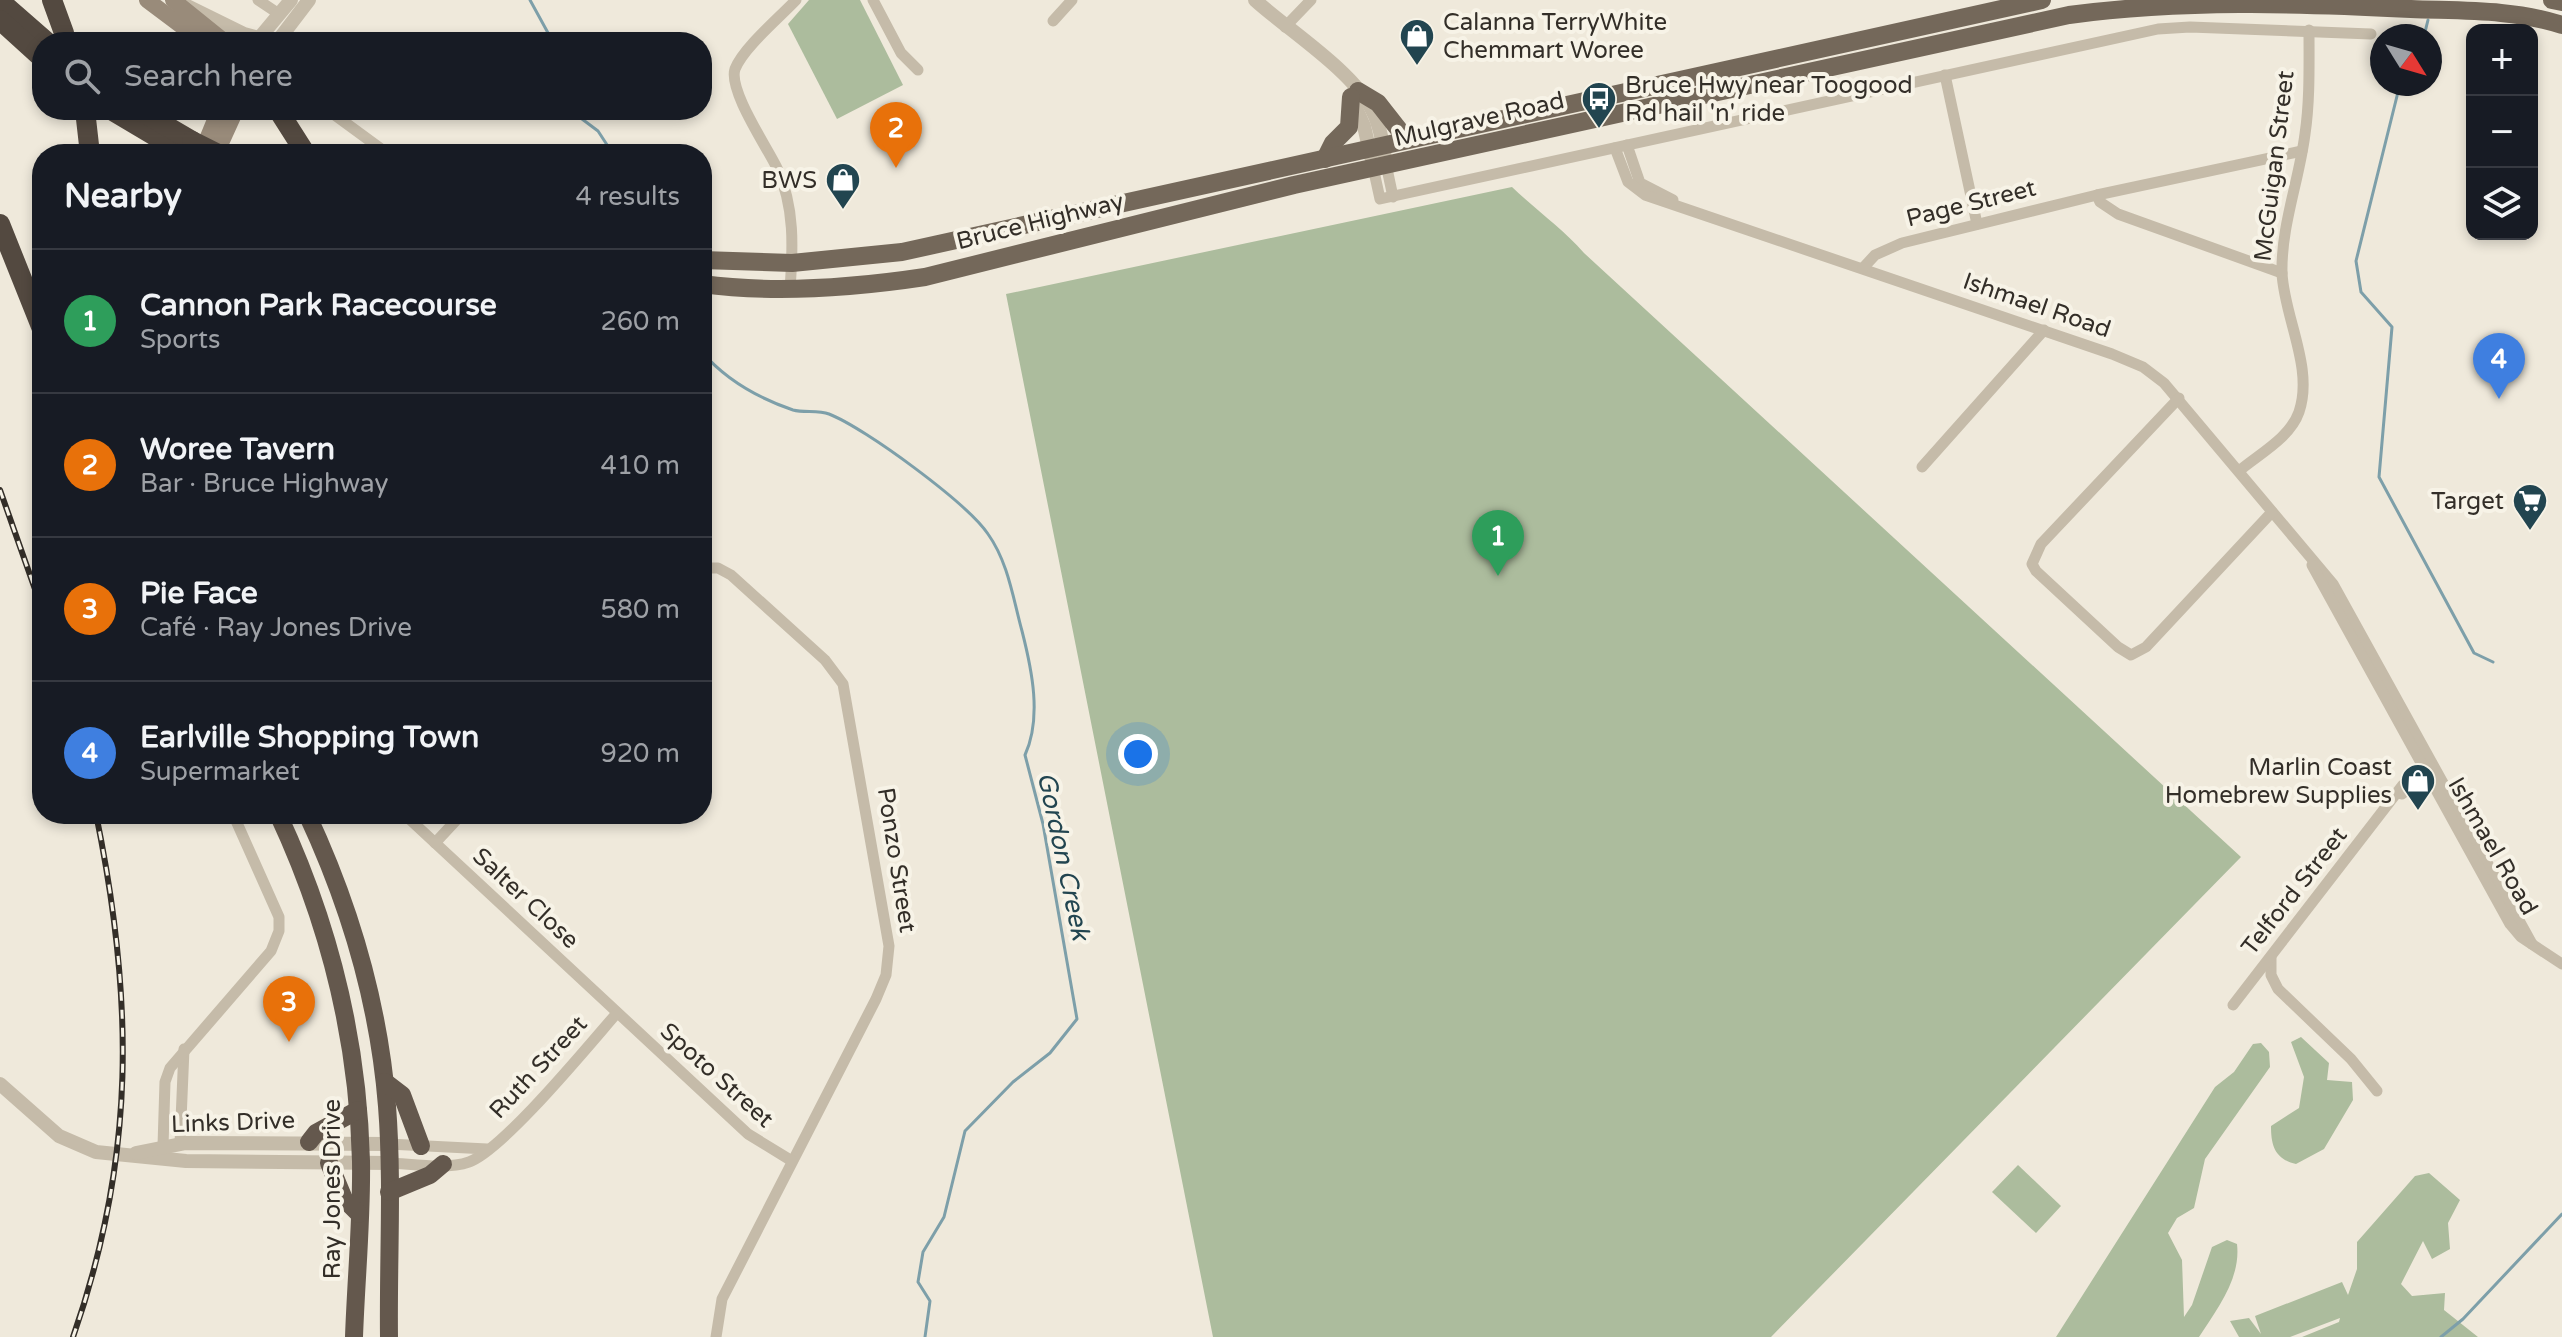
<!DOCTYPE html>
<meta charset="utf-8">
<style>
:root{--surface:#171b24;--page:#20242c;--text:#f1f3f6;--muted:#9ea1a6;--line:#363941;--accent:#94a5ab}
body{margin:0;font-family:"Varela Round",sans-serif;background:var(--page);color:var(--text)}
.controls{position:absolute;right:24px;top:24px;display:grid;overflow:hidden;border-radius:16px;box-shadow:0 4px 12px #0003}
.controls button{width:72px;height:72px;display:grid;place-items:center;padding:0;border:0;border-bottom:2px solid var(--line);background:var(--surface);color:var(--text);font:40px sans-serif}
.compass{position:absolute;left:2370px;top:24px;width:72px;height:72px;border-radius:50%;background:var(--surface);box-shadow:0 4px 12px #0003;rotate:127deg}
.you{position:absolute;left:1138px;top:754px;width:28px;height:28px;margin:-20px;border:6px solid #fff;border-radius:50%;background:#1a73e8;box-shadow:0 0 0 12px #1a73e833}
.badge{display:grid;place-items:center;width:52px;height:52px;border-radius:50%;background:var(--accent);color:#fff;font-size:26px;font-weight:700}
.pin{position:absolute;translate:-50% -66px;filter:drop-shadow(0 2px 4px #0008)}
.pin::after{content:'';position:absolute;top:42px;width:28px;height:24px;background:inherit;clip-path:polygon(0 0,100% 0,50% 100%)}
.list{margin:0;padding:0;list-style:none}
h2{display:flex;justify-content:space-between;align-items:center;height:104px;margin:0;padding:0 32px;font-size:34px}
h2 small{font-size:26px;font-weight:400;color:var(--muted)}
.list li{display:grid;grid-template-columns:52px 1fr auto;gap:24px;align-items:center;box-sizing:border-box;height:144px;padding:0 32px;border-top:2px solid var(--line)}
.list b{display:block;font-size:30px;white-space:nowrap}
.list p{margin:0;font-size:26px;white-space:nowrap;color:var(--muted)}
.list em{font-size:26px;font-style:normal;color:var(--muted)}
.icon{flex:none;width:44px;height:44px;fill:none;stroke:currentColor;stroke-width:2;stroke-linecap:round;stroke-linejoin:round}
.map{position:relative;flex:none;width:2562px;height:1337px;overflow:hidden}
.search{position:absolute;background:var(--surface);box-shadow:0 4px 12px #0003;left:32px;top:32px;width:680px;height:88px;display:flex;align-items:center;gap:20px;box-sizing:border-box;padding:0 28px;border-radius:32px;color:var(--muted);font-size:30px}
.panel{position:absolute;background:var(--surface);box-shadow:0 4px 12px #0003;left:32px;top:144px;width:680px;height:680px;border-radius:32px}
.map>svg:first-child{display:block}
.green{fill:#acbc9d}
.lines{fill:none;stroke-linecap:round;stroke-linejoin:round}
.stream{stroke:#7d9fa9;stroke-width:3}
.minor{stroke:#c5bba9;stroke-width:11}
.tertiary{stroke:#c5bba9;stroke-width:14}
.secondary{stroke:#998b7a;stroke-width:16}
.primary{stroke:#74685a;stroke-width:18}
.trunk{stroke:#64584d;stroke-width:18}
.motorway{stroke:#534940;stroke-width:20}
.rail-casing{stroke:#332e28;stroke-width:6}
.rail{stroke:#f7f3e7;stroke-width:3;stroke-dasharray:9;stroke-linecap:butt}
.motorway-bridge{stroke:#534940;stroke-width:20}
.labels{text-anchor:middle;stroke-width:8;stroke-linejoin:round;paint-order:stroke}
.poi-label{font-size:24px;fill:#332e28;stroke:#f7f3e7;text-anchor:end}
.street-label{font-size:24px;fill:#332e28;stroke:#f7f3e7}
.water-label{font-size:26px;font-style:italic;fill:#224550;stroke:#f7f3e7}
</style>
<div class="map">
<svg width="2562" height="1337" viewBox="0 0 2562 1337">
<rect width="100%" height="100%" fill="#efe9db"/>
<g class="green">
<path d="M809,0H860L903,85L837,119L788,24Z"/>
<path d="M1512,187C1536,210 1563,229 1584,253L2241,857L1771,1337H1213L1006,294Z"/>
<path d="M2301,1037L2329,1063L2327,1080L2352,1082L2353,1100L2324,1149L2296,1164C2275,1159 2271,1146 2271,1126L2299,1108L2304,1077L2291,1042Z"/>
<path d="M2261,1043L2269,1052L2270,1067L2205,1159L2194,1208L2177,1218L2168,1233L2182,1260L2184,1317L2192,1305L2212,1247L2227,1240L2237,1244C2241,1279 2217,1309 2199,1337H2056L2215,1087L2234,1072L2253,1044Z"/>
<path d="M2018,1165L2061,1206L2036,1233L1992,1192Z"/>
<path d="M2429,1173L2460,1200L2448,1223L2450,1249L2432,1259L2423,1241L2401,1284L2412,1296L2445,1293L2444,1310L2478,1337H2302L2339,1322L2340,1318L2290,1337H2239L2230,1321L2249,1318L2261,1334L2255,1316L2342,1282L2348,1295L2357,1269V1242L2415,1176Z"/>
</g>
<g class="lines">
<g class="stream">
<path d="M530,0L553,42"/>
<path d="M2424,36L2428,20"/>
<path d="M2400,84L2356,261L2361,292L2392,327L2379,477L2474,653L2493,662"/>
<path d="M570,110L598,131L613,154"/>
<path d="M702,352C726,380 758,398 793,410C804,413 818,410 829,414C865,428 967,503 988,534C1008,562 1013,598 1022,631C1032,670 1042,718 1025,755L1043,824L1077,1019L1050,1053L1013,1082L965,1131L944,1217L923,1252L918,1282L930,1301L925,1337"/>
<path d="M2441,1337L2463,1319L2562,1214"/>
</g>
<g class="minor">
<path d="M258,0L279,14"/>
<path d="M873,0L901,53L918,70"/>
<path d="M1053,21L1072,0"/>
<path d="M1285,27L1311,0"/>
<path d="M1945,75L1977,224"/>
<path d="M328,110L388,154"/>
<path d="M1627,145L1640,183L1673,200"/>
<path d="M1615,148L1628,182L1645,195L2112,354L2143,367L2164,383L2333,584L2532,944"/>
<path d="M1386,164L1393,197"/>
<path d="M1373,167L1380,199L2158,29L2190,27L2371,34"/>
<path d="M2097,195L2100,202L2118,214L2282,273"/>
<path d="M1863,268L1875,255L1902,243L2097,195L2302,151"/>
<path d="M790,289C793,248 795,207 777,168C767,147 728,90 735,69C743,48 780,17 796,0"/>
<path d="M2179,398L2041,544L2032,564L2036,571L2118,647L2131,655L2146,647L2272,512"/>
<path d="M1922,467L2044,330"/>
<path d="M2239,471C2259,454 2290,438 2299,412C2314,368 2284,317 2282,273C2281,226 2299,181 2305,134C2310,100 2309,65 2309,30"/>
<path d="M2312,565L2510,924L2521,937L2562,964"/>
<path d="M702,568H718L731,575L825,660L843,684L889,946L886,975L876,999L722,1299L716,1337"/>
<path d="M2402,794L2432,770"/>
<path d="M404,814L748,1134L792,1161"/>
<path d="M435,843L462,814"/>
<path d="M2271,957V975L2278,989L2351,1059L2377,1091"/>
<path d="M2233,1005L2402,786L2417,773L2431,767"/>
<path d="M180,1144L184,1049"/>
<path d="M388,1144L487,1149"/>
<path d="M163,1146L165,1082L170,1068L271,951L279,931V917L233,814"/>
<path d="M389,1163C413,1164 446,1170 469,1162C503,1150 589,1045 617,1013"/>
</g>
<g class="tertiary">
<path d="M1255,0C1288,30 1353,71 1372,110C1381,127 1383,147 1386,164"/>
<path d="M183,4L244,34L259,38"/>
<path d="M256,42L291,0"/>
<path d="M277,42L309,0"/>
<path d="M1351,97L1364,126L1371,157"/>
<path d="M0,1084L59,1136L96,1152L186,1161L389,1163"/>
<path d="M136,1153L186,1143L388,1144"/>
</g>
<g class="secondary">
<path d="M147,0L203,42"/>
<path d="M173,0L225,42"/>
<path d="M201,154L219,110"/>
<path d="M216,154L236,110"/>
</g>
<g class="primary">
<path d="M2552,0L2562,2"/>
<path d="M1358,91L1378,103L1407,140"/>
<path d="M1325,159L1333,143L1349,127L1351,97"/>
<path d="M702,260L792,263L902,252L2042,0"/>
<path d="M702,284C776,294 852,288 925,277L1294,185L2069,15C2183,0 2296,3 2411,9C2460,11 2514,9 2562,25"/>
</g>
<g class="trunk">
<path d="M278,814C329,923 358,1040 361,1161C362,1219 356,1279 354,1337"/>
<path d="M307,814C350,906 379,1005 387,1106C393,1182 388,1260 389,1337"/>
<path d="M385,1082L402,1095L421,1146"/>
<path d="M309,1142L316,1133L358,1110"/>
<path d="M329,1163L344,1199L359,1214"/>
<path d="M389,1192L430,1175L443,1164"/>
</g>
<g class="motorway">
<path d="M52,0L64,33"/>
<path d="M0,1L47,42"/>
<path d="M0,20L42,58"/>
<path d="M85,110L90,154"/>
<path d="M111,110L185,154"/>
<path d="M139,110L192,141"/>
<path d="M278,110L306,154"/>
<path d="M0,224L42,329"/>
</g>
<defs>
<g id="rail">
<path d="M0,490L42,609"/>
<path d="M73,1337C136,1157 134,999 96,814"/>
</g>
</defs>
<use href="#rail" class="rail-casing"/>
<use href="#rail" class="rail"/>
<path class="motorway-bridge" d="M192,141L218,154"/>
</g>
<defs>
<symbol id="shop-pin" viewBox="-11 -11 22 30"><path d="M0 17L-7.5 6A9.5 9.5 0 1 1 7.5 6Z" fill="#224550" stroke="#f7f3e7"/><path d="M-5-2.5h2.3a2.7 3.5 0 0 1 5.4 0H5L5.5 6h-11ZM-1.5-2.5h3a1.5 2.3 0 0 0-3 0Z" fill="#fff"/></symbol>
<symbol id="bus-pin" viewBox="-11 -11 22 30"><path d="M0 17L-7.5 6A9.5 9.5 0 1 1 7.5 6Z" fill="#224550" stroke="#f7f3e7"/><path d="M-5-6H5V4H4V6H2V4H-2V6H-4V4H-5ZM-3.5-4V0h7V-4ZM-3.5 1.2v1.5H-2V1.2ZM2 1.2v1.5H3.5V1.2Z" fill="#fff"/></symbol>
<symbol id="supermarket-pin" viewBox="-11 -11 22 30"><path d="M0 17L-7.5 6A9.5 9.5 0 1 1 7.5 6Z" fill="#224550" stroke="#f7f3e7"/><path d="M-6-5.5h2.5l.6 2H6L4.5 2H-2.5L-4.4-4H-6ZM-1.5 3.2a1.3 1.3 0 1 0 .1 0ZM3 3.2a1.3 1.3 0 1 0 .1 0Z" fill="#fff"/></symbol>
</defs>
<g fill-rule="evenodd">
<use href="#shop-pin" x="1397" y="16" width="40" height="54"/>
<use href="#bus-pin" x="1579" y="79" width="40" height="54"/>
<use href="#shop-pin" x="823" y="160" width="40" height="54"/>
<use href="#supermarket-pin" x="2510" y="481" width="40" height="54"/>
<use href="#shop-pin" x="2398" y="761" width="40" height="54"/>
</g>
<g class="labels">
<g class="poi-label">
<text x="1443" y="30" text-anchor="start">Calanna TerryWhite<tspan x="1443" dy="28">Chemmart Woree</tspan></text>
<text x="1625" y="93" text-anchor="start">Bruce Hwy near Toogood<tspan x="1625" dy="28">Rd hail 'n' ride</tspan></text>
<text x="817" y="188">BWS</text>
<text x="2504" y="509">Target</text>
<text x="2392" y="775">Marlin Coast<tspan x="2392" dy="28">Homebrew Supplies</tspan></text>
</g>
<g class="street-label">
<text transform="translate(1479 119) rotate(-13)" y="8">Mulgrave Road</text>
<text transform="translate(2274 166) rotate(-83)" y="8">McGuigan Street</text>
<text transform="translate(1971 203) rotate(-14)" y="8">Page Street</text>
<text transform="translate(1040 221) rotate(-14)" y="8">Bruce Highway</text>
<text transform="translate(2037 305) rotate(19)" y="8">Ishmael Road</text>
<text transform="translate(2493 846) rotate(60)" y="8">Ishmael Road</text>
<text transform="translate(897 860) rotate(81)" y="8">Ponzo Street</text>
<text transform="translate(2294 891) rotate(-52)" y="8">Telford Street</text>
<text transform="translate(526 898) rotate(43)" y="8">Salter Close</text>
<text transform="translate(538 1067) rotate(-47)" y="8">Ruth Street</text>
<text transform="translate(717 1075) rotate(42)" y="8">Spoto Street</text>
<text transform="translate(233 1122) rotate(-2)" y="8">Links Drive</text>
<text transform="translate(332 1189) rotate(-90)" y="8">Ray Jones Drive</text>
</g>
<g class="water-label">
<text transform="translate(1064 856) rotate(78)" y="9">Gordon Creek</text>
</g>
</g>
</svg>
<div class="controls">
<button>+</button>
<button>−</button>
<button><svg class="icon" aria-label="layers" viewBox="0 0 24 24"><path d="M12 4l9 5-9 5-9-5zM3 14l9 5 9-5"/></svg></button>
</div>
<svg class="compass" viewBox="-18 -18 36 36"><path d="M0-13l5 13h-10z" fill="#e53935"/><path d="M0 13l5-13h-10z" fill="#9ea1a6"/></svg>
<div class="you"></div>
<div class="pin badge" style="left:1498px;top:576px;background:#2e9e5b">1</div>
<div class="pin badge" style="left:896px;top:168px;background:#e8710a">2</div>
<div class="pin badge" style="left:289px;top:1042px;background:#e8710a">3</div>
<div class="pin badge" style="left:2499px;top:399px;background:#3f7fe0">4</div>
<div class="search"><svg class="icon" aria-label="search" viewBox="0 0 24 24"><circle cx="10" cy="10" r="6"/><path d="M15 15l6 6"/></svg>Search here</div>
<section class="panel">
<h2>Nearby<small>4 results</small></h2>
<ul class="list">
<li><span class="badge" style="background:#2e9e5b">1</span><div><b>Cannon Park Racecourse</b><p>Sports</p></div><em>260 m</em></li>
<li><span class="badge" style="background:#e8710a">2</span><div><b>Woree Tavern</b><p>Bar · Bruce Highway</p></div><em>410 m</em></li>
<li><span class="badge" style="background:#e8710a">3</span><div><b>Pie Face</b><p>Café · Ray Jones Drive</p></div><em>580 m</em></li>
<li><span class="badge" style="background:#3f7fe0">4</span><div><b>Earlville Shopping Town</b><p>Supermarket</p></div><em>920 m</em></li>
</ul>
</section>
</div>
